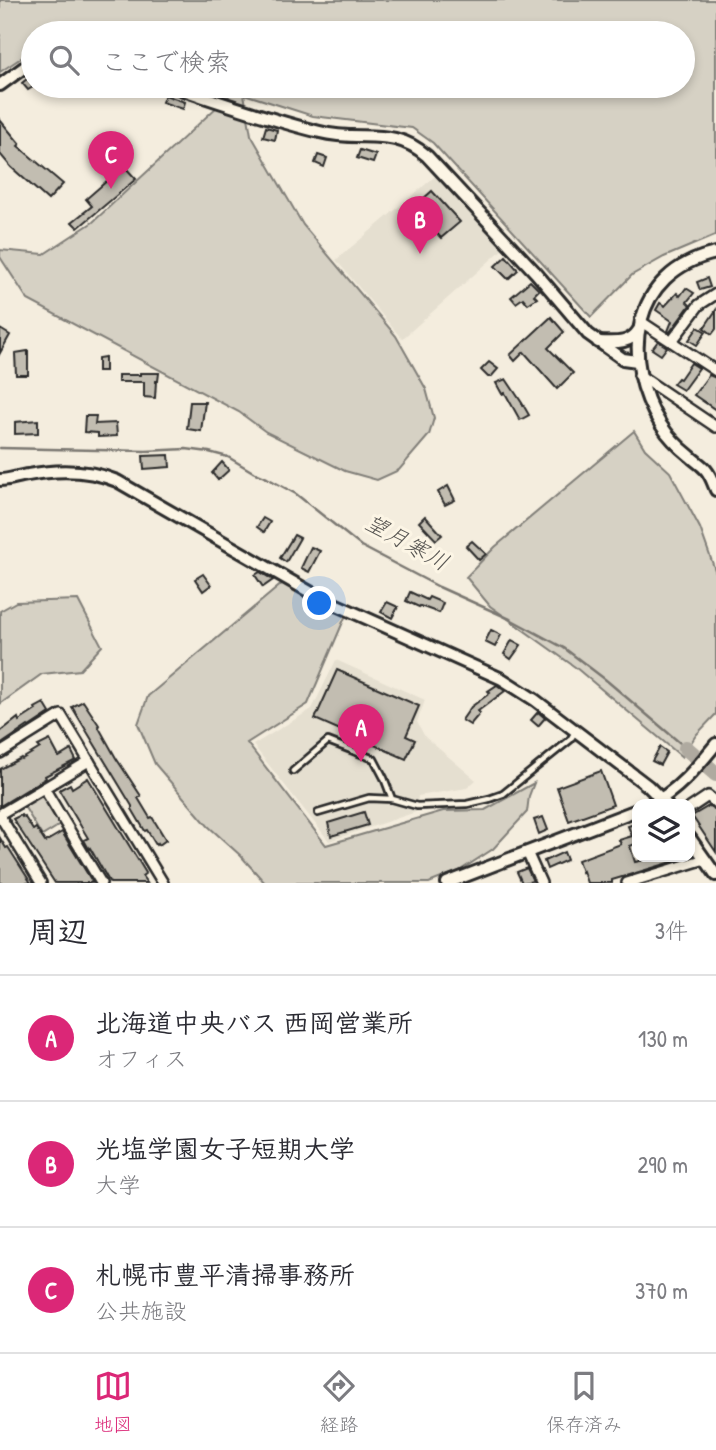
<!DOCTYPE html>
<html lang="ja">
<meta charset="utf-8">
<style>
:root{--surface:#fff;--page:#f7f7f7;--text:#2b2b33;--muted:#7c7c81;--line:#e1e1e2;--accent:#db2777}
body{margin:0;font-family:"Patrick Hand","Klee One",sans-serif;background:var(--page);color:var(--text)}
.controls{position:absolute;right:21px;bottom:21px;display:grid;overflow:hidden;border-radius:14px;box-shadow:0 4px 10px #0003}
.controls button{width:63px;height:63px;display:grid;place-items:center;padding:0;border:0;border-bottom:2px solid var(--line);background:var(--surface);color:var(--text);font:35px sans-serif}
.you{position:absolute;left:320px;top:604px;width:24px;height:24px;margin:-18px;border:5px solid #fff;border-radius:50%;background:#1a73e8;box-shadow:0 0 0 10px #1a73e833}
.badge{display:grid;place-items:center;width:46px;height:46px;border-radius:50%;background:var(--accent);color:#fff;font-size:23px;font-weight:700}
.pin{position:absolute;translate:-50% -58px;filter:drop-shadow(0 2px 4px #0008)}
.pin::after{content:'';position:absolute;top:37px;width:24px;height:21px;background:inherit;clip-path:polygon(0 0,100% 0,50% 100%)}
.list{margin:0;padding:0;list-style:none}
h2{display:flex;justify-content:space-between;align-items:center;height:91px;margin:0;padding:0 28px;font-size:30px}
h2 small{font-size:23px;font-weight:400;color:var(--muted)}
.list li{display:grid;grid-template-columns:46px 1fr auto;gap:21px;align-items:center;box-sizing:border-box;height:126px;padding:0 28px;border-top:2px solid var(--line)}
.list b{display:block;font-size:26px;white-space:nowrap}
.list p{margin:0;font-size:23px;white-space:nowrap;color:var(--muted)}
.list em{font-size:23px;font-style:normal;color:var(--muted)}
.icon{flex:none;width:38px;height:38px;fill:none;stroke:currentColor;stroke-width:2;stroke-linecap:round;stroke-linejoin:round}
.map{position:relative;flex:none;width:716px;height:883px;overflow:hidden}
.search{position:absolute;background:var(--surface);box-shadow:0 4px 10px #0003;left:21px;right:21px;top:21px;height:77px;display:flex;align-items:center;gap:18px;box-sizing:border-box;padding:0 24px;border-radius:38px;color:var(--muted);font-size:26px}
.sheet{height:469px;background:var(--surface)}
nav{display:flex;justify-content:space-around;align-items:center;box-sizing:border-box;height:98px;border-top:2px solid var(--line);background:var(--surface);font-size:19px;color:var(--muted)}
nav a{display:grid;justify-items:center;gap:4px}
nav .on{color:var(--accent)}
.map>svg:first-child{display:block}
.built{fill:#e5dfd0}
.green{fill:#d6d1c4;stroke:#807e78;stroke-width:2}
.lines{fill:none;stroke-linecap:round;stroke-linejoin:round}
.stream{stroke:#7a7771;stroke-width:2.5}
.river{stroke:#afaaa0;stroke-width:16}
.building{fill:#c2bdb1;stroke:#2b2b2b;stroke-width:2}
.service-casing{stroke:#2b2b2b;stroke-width:10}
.minor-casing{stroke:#2b2b2b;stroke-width:14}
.tertiary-casing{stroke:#2b2b2b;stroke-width:16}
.service{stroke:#fcf5e5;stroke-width:4.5}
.minor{stroke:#fcf5e5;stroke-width:9}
.tertiary{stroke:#fcf5e5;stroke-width:10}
.labels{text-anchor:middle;stroke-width:6;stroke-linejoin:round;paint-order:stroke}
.water-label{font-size:23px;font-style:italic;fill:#595754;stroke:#fcf5e5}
</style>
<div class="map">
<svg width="716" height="883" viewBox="0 0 716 883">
<rect width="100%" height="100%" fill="#f4edde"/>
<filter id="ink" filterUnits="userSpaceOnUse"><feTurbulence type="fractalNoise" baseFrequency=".0143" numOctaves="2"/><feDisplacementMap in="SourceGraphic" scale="14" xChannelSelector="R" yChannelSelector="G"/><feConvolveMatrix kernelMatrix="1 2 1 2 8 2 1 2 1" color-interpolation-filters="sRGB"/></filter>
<g filter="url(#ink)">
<g class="built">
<path d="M439,173L504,248L402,339L336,260Z"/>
<path d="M336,660L425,700L417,722L425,737L476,780L467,788L418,796L416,812L329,841L253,745L312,709Z"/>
</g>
<g class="green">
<path d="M0,0H716V235L664,257L632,275L591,317L433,143L412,128L313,116L244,94L251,135L303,225L396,336L426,389L434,418L429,435L399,470L377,480L345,471L266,432L239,412L28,300L0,257V250L44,254L93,222L232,93L213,86H683V33H33V50L0,72Z"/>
<path d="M634,431L645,449L670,472L700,528L716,573V714L696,735L682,757L575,667L490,606L466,577L495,547Z"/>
<path d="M283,583L346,615L308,704L247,743L326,845L443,811L485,810L534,783L529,796L527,812L493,849L459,871L429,883H265L241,856L208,826L155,764L138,724L148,696Z"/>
<path d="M78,600L102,646L80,670L42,674L0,704V611L16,602Z"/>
<path d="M39,796L44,798L60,825L42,836L24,806Z"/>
</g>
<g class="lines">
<path class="stream" d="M0,448L146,451L186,449L209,452L228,457L253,472L267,478L296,494L361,546L439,587L510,619L564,648L606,680L686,748"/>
<path class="river" d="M686,748L716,774"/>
</g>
<g class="building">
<path d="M33,74V87L28,90L22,83Z"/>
<path d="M165,95L185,102L183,109L162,102Z"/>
<path d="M0,120L20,144L18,146L63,184L48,200L11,167L0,154Z"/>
<path d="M266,127L277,130L275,140L263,137Z"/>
<path d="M360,150L376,155L373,163L357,158Z"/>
<path d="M318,155L327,158L324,167L315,163Z"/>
<path d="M124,166L136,179L78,228L72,222L92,206L86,199Z"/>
<path d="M432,191L460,222L441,238L414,207Z"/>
<path d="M506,256L518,270L508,279L495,266Z"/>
<path d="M707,278L710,287L700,290L697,282Z"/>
<path d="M530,281L539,290L534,295L537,298L528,304L523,298L516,303L511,297Z"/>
<path d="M686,288L694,293L687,302L690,305L670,332L668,331L672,321L656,310L660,303L665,306L677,293L680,296Z"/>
<path d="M716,310V329L712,334L704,328Z"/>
<path d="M551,317L564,332L548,348L573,373L557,389L524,352L515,361L510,355Z"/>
<path d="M698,327L706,332L697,345L689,340Z"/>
<path d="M0,329L10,335L0,353Z"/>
<path d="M658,341L667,347L661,355L652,349Z"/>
<path d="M28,351V375H16L15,353Z"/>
<path d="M105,357V371H98V358Z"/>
<path d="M489,362L498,369L491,377H488L481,370Z"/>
<path d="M691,363L699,368L683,390L673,384L678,378L680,379Z"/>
<path d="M140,373H159L158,381H156L155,398L144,397V382H118V375H140Z"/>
<path d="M709,375L716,378V410L694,395Z"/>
<path d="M506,379L522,403L529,415L520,420L505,393L502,394L496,383Z"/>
<path d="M190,402H205L201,431L187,429Z"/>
<path d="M85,416H96L95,424L116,423L117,436L98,437V433L84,432Z"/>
<path d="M38,420V433L15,434V422Z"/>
<path d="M169,455L170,467L144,469L143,456Z"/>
<path d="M222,462L229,470L218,480L212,473Z"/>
<path d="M448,486L455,500L445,505L438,492Z"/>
<path d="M425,516L442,535L436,540L419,522Z"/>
<path d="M263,518L270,522L264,532L257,527Z"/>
<path d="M294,535L300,538L286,562L280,558Z"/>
<path d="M472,541L486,554L479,560L466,546Z"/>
<path d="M311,547L320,551L309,572L301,568Z"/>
<path d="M260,572L273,580L263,587L255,575Z"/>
<path d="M203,574L211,585L203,591L195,579Z"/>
<path d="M410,592L427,600L429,597L443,603L439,613L420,606L419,607L406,601Z"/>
<path d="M387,602L398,607L392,618L381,612Z"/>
<path d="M491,630L501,635L495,647L485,642Z"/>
<path d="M512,640L521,645L511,659L504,654Z"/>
<path d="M337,670L419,706L406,736L415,740L406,759L315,719Z"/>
<path d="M497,685L505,691L478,711L480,713L470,725L462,720L471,707L490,693L488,691Z"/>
<path d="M83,701L99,725L98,726L116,758L141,796L138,798L150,818L152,817L166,840L159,845L158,843L156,845L147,830L145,831L132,809V806L72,707Z"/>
<path d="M44,703L50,713L29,727L28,726L0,745V732L18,718L19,721L36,710L35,708Z"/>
<path d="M538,712L545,718L538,726L531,720Z"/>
<path d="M50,740L59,757L71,750L76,760L45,776L46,778L0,806V769L21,758L22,759L40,748L38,746Z"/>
<path d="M660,747L667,752L660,765L652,761Z"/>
<path d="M601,771L613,805L569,821L557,787Z"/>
<path d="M88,778L146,873L142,876L147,883H110L90,848L89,849L84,840L88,838L59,790L70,784L72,788Z"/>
<path d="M709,806L716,810V852L692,816Z"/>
<path d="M364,812L368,825L331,836L328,823Z"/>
<path d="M21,815L22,817L24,816L33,830L36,828L45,842L62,832L93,883H55L13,819Z"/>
<path d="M543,817L548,830L539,834L534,820Z"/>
<path d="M637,823V849L635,844L630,846L635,862L657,857H689L612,880V883H587L583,871L582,872L578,860L621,844L619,840L632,836L628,826Z"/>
<path d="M0,838L6,848L8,847L31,883H0Z"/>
<path d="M564,852L567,860L547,869L544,861Z"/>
<path d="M527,868L533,881L522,883L517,872Z"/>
</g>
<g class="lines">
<defs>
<g id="service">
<path d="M293,771L328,741L374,759L384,778L392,799L417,806L467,804L489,799L503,794L570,740L575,732"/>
<path d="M318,813L369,798L392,799"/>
</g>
<g id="minor">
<path d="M640,321L716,371"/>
<path d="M672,341L699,305L716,294"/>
<path d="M639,375L716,427"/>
<path d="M0,753L61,715L163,883"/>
<path d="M89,761L44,788L101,883"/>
<path d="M690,808L708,796L716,803"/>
<path d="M0,814L44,788"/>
<path d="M0,816L41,883"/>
<path d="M527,852L541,883"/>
<path d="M627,883L705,859"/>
</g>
<g id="tertiary">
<path d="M0,85L33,61"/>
<path d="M171,86C220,102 270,120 320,132C361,143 392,125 427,156L536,273L588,334L623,359L637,361"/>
<path d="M716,253C630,272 620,360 661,425C668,436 680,448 690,456C695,461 702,465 706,470C711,476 713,483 716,490"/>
<path d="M598,342C613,342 629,345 638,331"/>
<path d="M0,480C10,480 18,476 28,475C59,469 88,469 117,481L317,596L502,679L535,700L648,786L666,804"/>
<path d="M651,804C677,792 698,766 716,744"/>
<path d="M690,838L716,875"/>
<path d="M447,883L637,810"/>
</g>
</defs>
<use href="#service" class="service-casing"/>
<use href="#minor" class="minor-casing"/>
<use href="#tertiary" class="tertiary-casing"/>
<use href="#service" class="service"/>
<use href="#minor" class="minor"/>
<use href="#tertiary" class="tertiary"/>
</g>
</g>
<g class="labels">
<g class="water-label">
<text transform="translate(407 542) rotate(29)" y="8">望月寒川</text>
</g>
</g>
</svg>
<div class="controls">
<button><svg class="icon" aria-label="layers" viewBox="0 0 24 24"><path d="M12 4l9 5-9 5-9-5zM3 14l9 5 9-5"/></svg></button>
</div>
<div class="you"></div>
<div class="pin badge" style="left:361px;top:762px">A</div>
<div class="pin badge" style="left:420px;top:254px">B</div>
<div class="pin badge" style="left:111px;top:189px">C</div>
<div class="search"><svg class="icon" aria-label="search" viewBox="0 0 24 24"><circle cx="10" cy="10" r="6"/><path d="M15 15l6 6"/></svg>ここで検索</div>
</div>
<section class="sheet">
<h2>周辺<small>3件</small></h2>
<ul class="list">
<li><span class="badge">A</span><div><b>北海道中央バス 西岡営業所</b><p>オフィス</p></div><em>130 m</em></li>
<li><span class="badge">B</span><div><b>光塩学園女子短期大学</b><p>大学</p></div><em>290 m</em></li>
<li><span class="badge">C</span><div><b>札幌市豊平清掃事務所</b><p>公共施設</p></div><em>370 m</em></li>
</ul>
</section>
<nav>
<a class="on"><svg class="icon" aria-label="map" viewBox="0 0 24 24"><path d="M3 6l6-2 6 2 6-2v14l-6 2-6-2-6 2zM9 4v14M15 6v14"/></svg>地図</a>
<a><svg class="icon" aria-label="directions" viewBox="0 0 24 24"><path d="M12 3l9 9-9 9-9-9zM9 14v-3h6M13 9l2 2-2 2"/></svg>経路</a>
<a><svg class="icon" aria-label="saved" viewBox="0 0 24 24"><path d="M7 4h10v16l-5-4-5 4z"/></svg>保存済み</a>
</nav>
